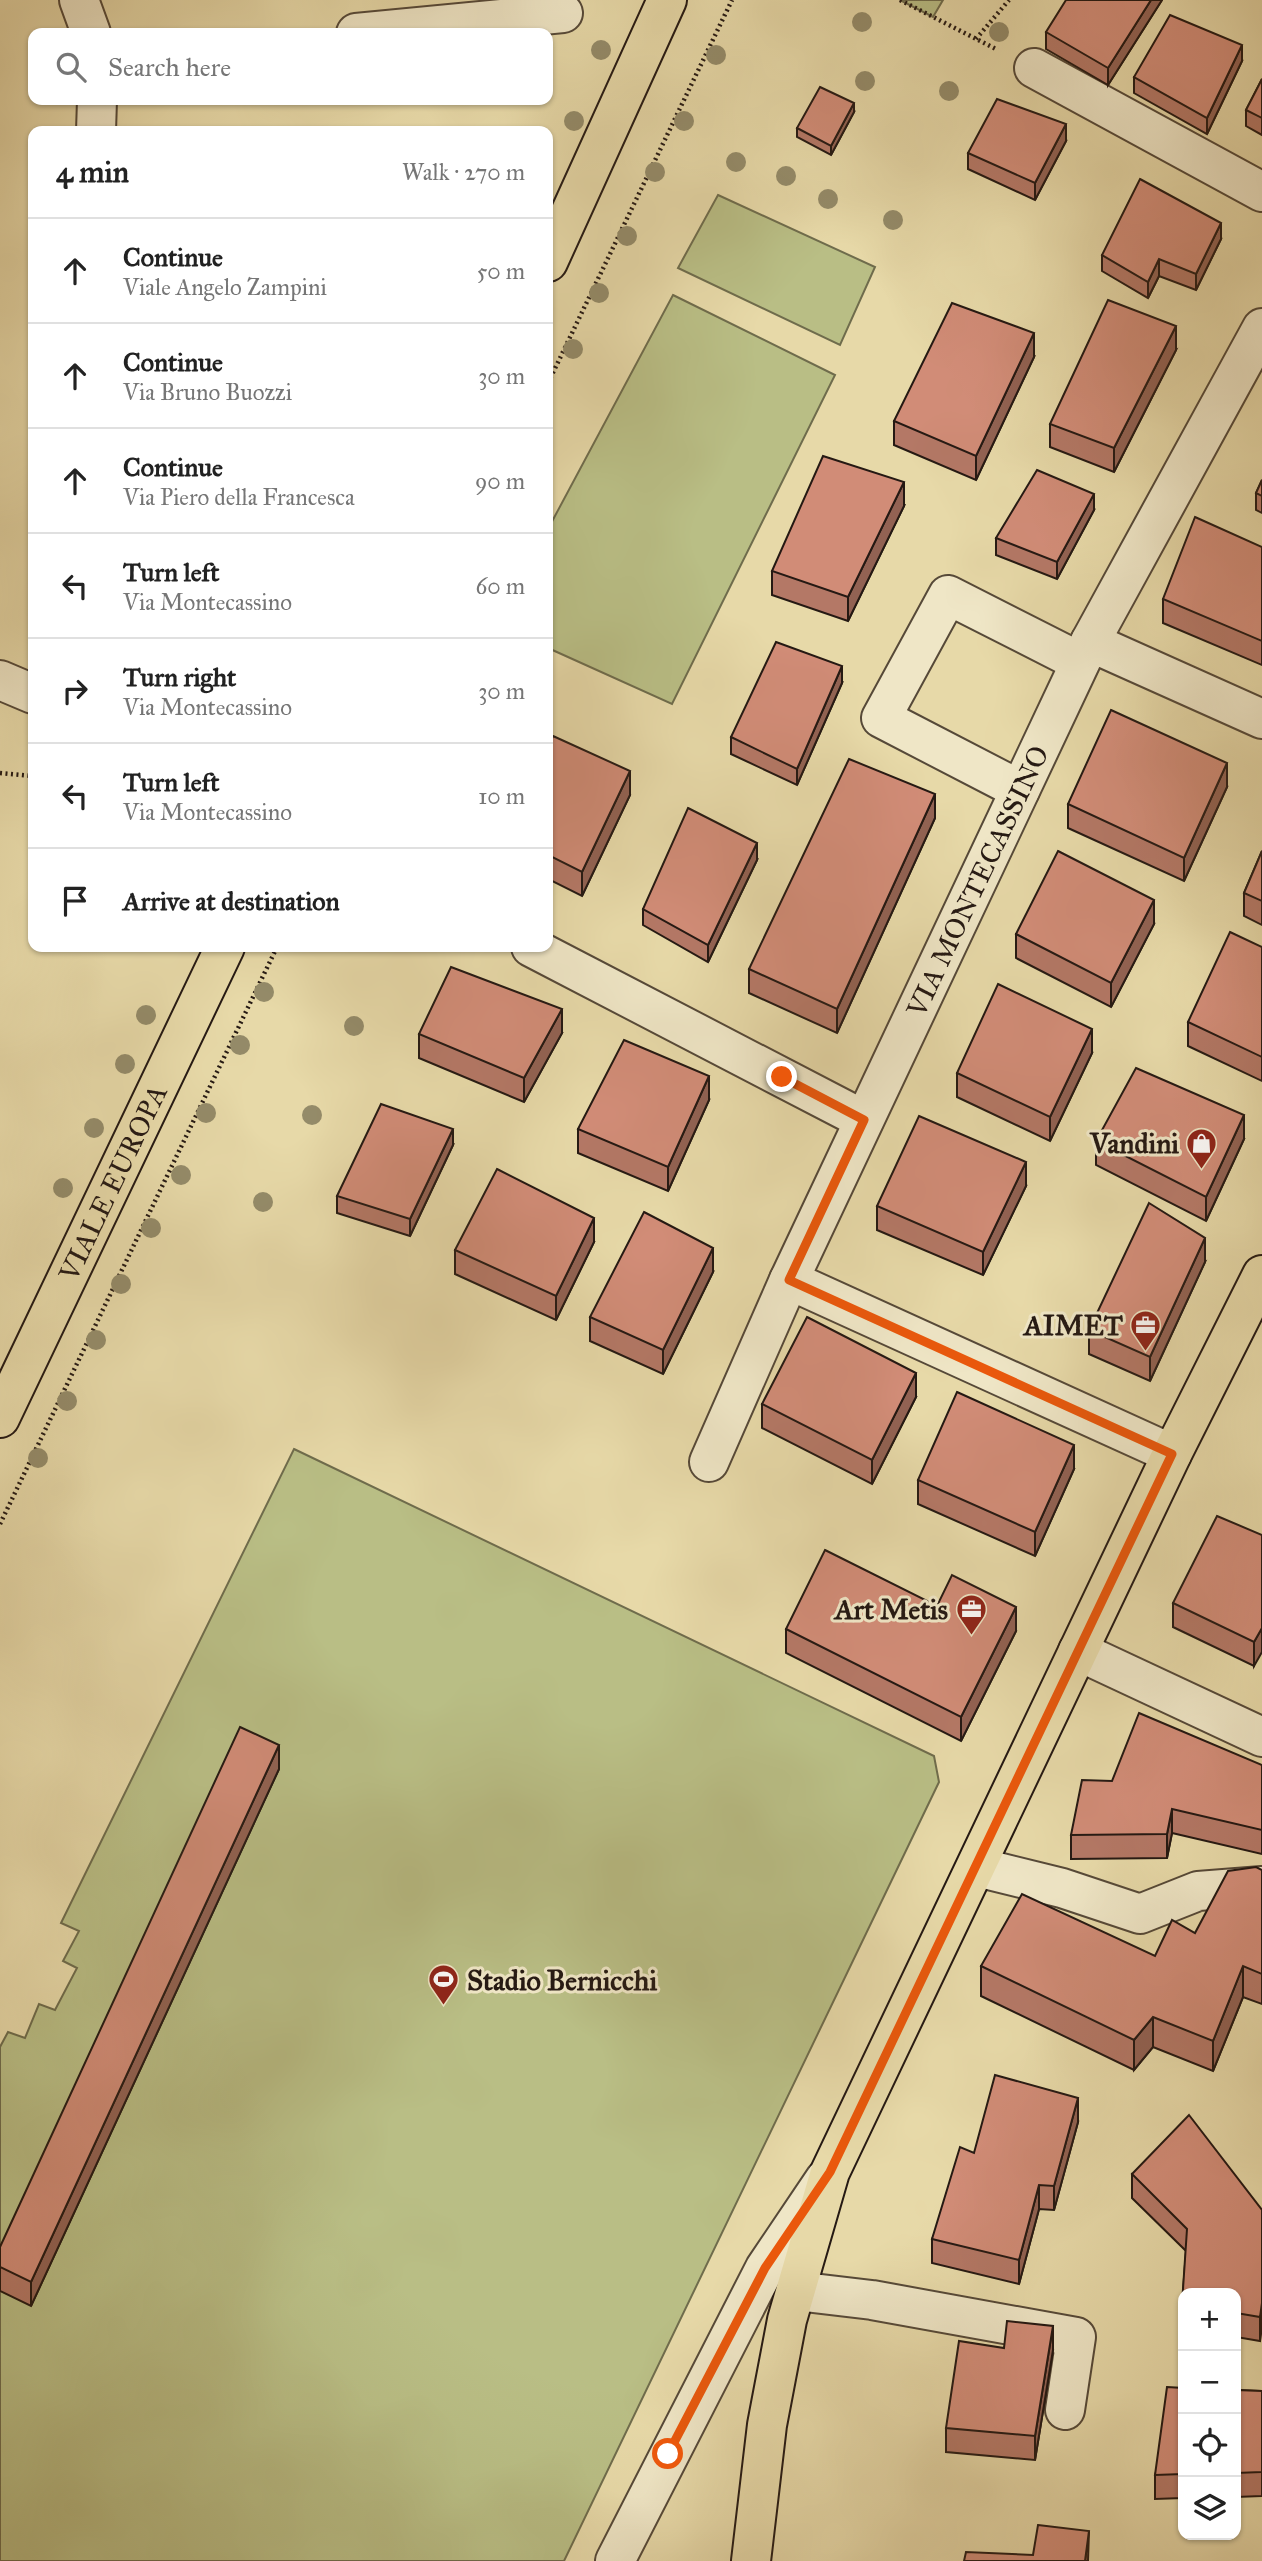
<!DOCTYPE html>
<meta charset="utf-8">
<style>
:root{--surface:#fff;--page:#f6f6f6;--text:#222;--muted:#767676;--line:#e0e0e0}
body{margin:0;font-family:"IM FELL Great Primer",serif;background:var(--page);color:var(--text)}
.controls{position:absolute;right:21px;bottom:21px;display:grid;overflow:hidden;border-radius:14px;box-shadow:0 2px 5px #0004}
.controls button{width:63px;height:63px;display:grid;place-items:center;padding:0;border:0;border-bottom:2px solid var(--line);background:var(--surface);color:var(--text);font:35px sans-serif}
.stop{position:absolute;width:21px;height:21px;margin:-16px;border:5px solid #ea580c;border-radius:50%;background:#fff}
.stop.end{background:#ea580c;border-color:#fff;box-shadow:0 2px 7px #0008}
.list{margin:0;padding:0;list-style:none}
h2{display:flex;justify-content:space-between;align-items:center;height:91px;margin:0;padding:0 28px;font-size:30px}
h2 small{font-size:23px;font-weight:400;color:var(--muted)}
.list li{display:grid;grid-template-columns:46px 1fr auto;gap:21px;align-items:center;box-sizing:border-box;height:105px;padding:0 28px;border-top:2px solid var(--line)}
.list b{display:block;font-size:26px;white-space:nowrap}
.list p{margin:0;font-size:23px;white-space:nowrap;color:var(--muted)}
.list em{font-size:23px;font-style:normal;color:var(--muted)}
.icon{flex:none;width:38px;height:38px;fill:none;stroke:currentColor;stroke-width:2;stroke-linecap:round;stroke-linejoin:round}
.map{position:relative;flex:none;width:1262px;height:2561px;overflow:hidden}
.search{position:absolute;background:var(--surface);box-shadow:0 2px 5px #0004;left:28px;top:28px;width:525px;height:77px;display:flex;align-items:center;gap:18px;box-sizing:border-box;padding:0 24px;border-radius:14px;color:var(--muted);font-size:26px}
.panel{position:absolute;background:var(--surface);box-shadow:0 2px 5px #0004;left:28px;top:126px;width:525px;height:826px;border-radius:14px}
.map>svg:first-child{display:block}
.green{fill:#b9be85;stroke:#6f6c4c;stroke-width:2}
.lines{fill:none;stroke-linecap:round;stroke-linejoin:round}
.minor-casing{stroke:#564938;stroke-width:42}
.major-casing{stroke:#251913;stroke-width:42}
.path{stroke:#251913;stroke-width:4.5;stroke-dasharray:2 3.5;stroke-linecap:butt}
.minor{stroke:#efe6c6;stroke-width:38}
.major{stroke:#e7d9a8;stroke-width:38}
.tree{fill:#948b69}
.wall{fill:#b47866;stroke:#251913;stroke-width:2}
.shaded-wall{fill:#926253;stroke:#251913;stroke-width:2}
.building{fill:#d18c77;stroke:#251913;stroke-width:2}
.route{stroke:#ea580c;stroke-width:9}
.labels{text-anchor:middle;stroke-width:6;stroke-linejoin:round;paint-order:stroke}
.street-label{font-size:28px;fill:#251913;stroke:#efe6c6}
.poi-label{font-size:28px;font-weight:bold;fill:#251913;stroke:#efe6c6;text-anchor:end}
</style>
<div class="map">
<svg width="1262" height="2561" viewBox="0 0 1262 2561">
<rect width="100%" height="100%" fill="#e7d9a8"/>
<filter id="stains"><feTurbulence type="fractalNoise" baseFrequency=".00286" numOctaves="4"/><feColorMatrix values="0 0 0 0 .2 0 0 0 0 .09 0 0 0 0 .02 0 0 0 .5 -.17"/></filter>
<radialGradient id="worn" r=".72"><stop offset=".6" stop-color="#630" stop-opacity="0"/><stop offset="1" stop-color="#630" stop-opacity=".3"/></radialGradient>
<g class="green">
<path d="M900,0H943L933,17Z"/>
<path d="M718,195L875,267L840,345L678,268Z"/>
<path d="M673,295L835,375L672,704L548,648V529Z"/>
<path d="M294,1449L934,1756L939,1782L564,2561H0V2047L8,2032L25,2038L39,2004L55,2010L77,1968L63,1961L79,1931L61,1923Z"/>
</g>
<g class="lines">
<defs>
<g id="minor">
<path d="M79,0L91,33"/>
<path d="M356,33L563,13"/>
<path d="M1034,68L1262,192"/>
<path d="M96,131L97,100"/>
<path d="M1090,642L1262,328"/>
<path d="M0,680L33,694"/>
<path d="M1020,790L881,718L948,595L1080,662"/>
<path d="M531,947L864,1120"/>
<path d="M789,1280L1172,1454"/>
<path id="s1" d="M709,1462L789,1280L1090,642L1262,719"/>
<path d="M1078,1651L1262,1737"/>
<path d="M977,1867L1062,1888L1140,1914L1198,1891L1262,1886"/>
<path d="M796,2291L872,2300L1076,2337L1065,2410"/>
<path d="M615,2561L765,2268L825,2179"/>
</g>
<g id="major">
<path d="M548,262L667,0"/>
<path id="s2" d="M0,1418L225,947"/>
<path d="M751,2561L767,2425L787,2320L830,2172L1172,1454L1262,1275"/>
</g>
</defs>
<use href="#minor" class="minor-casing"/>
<use href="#major" class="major-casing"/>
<g class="path">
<path d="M900,0L998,50"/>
<path d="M976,39L1009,0"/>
<path d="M548,383L732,0"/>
<path d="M0,773L33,776"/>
<path d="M0,1524L277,947"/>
</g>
<use href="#minor" class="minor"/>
<use href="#major" class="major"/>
</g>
<g class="tree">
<circle cx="862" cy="22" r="10"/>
<circle cx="999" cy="32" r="10"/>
<circle cx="601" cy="50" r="10"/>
<circle cx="716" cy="55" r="10"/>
<circle cx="865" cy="81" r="10"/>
<circle cx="949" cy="91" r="10"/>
<circle cx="574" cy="121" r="10"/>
<circle cx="684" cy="121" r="10"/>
<circle cx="736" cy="162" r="10"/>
<circle cx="655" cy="172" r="10"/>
<circle cx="786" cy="176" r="10"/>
<circle cx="828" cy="199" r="10"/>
<circle cx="893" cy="220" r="10"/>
<circle cx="627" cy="236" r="10"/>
<circle cx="599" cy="293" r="10"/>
<circle cx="573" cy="349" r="10"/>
<circle cx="264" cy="992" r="10"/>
<circle cx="146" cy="1015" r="10"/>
<circle cx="354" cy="1026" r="10"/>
<circle cx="240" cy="1045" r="10"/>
<circle cx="125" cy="1064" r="10"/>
<circle cx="206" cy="1113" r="10"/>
<circle cx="312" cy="1115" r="10"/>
<circle cx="94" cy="1128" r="10"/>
<circle cx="181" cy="1175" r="10"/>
<circle cx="63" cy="1188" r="10"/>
<circle cx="263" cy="1202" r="10"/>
<circle cx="151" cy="1228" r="10"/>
<circle cx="121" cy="1284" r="10"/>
<circle cx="96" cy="1340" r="10"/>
<circle cx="67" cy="1401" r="10"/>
<circle cx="38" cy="1458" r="10"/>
</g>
<g class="wall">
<path d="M1162,0L1108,85L1046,49V32Z"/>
<path d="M1242,61L1207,134L1134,93V77Z"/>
<path d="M1262,79V135L1246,126V110Z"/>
<path d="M854,112L831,155L797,137V128Z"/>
<path d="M1066,141L1035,200L968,169V153Z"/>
<path d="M1221,239L1196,290L1159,276L1148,298L1102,271V255Z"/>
<path d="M1176,350L1114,472L1050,447V424Z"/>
<path d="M1034,357L976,480L894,445V421Z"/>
<path d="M1262,480V513L1256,510V493Z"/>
<path d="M904,506L848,621L772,595V571Z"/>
<path d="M1094,510L1057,579L996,555V538Z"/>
<path d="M1262,547V665L1163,623V599Z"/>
<path d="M842,683L797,785L731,754V737Z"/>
<path d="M548,747L630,795L582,896L548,879Z"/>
<path d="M1227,787L1184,881L1068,828V804Z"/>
<path d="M935,818L837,1033L749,993V969Z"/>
<path d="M1262,851V925L1244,916V893Z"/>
<path d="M757,860L708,962L643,925V909Z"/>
<path d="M1154,924L1111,1007L1016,958V934Z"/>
<path d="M1262,947V1081L1188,1046V1022Z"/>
<path d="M562,1033L524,1102L419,1058V1034Z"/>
<path d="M1092,1053L1050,1141L957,1097V1073Z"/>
<path d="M709,1100L668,1191L578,1153V1129Z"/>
<path d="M1244,1139L1206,1221L1096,1165V1141Z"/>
<path d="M453,1145L410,1236L337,1213V1196Z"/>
<path d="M1026,1186L983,1275L877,1230V1206Z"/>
<path d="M594,1242L556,1320L455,1274V1250Z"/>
<path d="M1205,1262L1150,1381L1089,1354V1330Z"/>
<path d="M713,1272L663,1374L590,1341V1317Z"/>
<path d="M916,1397L872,1484L762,1428V1404Z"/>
<path d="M1074,1469L1035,1556L918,1504V1480Z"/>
<path d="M1262,1535L1254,1666L1173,1627V1603Z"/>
<path d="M937,1606L1016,1631L961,1741L786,1653V1629Z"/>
<path d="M1262,1765V1854L1172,1833L1167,1858L1071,1859V1835L1112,1781Z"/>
<path d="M279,1769L31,2306L0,2291V2247Z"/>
<path d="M1262,1870V2004L1243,1997L1213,2071L1153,2047L1134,2070L981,1996V1966L1155,1956L1195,1933Z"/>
<path d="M1078,2122L1054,2210L1039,2209L1019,2284L932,2263V2239L974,2153Z"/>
<path d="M1132,2174L1262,2210L1260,2341L1236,2337V2293H1183V2328H1182V2304L1186,2251L1132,2198Z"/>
<path d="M1004,2348L1053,2350L1035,2460L946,2452V2428Z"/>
<path d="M1183,2388V2498L1155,2499V2475Z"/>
<path d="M1236,2390L1262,2391V2496L1236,2497Z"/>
</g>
<g class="shaded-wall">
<path d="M1151,0H1162L1108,85V68Z"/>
<path d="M1242,45V61L1207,134V118Z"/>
<path d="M854,103V112L831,155V146Z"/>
<path d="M1066,124V141L1035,200V183Z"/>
<path d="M1221,223V239L1196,290V274Z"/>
<path d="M1159,259V276L1148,298V282Z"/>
<path d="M1176,326V350L1114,472V448Z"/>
<path d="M1034,333V357L976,480V456Z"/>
<path d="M904,482V506L848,621V597Z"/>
<path d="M1094,494V510L1057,579V562Z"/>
<path d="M842,666V683L797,785V769Z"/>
<path d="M1227,763V787L1184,881V858Z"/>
<path d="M630,771V795L582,896V872Z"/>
<path d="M935,794V818L837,1033V1009Z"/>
<path d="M757,843V860L708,962V945Z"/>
<path d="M1154,900V924L1111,1007V983Z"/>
<path d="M562,1009V1033L524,1102V1078Z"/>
<path d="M1092,1029V1053L1050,1141V1117Z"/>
<path d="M709,1076V1100L668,1191V1167Z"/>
<path d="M1244,1115V1139L1206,1221V1197Z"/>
<path d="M453,1129V1145L410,1236V1219Z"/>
<path d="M1026,1162V1186L983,1275V1252Z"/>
<path d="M594,1218V1242L556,1320V1296Z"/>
<path d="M1205,1238V1262L1150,1381V1357Z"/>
<path d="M713,1248V1272L663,1374V1350Z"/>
<path d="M916,1373V1397L872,1484V1460Z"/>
<path d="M1074,1445V1469L1035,1556V1532Z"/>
<path d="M1016,1607V1631L961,1741V1717Z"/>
<path d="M1262,1628V1652L1254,1666V1642Z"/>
<path d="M279,1745V1769L31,2306V2282Z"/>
<path d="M1172,1809V1833L1167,1858V1834Z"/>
<path d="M1243,1966V1997L1213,2071V2041Z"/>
<path d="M1153,2017V2047L1134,2070V2040Z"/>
<path d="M1078,2098V2122L1054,2210V2186Z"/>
<path d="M1039,2185V2209L1019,2284V2260Z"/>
<path d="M1262,2303V2327L1260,2341V2317Z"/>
<path d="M1053,2326V2350L1035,2460V2436Z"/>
<path d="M1089,2531L1088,2561H1085Z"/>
</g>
<g class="building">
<path d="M1066,0H1151L1108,68L1046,32Z"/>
<path d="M1170,15L1242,45L1207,118L1134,77Z"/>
<path d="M1262,79V118L1246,110Z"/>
<path d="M820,87L854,103L831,146L797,128Z"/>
<path d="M997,99L1066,124L1035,183L968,153Z"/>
<path d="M1140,179L1221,223L1196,274L1159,259L1148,282L1102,255Z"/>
<path d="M1108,300L1176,326L1114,448L1050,424Z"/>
<path d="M952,303L1034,333L976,456L894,421Z"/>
<path d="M823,456L904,482L848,597L772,571Z"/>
<path d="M1037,470L1094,494L1057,562L996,538Z"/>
<path d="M1262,480V496L1256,493Z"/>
<path d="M1195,517L1262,547V641L1163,599Z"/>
<path d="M776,642L842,666L797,769L731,737Z"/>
<path d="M1111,710L1227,763L1184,858L1068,804Z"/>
<path d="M553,736L630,771L582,872L548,855V747Z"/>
<path d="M849,759L935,794L837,1009L749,969Z"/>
<path d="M688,808L757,843L708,945L643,909Z"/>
<path d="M1058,851L1154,900L1111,983L1016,934Z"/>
<path d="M1262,851V901L1244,893Z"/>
<path d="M1230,932L1262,947V1057L1188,1022Z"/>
<path d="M451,967L562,1009L524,1078L419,1034Z"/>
<path d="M998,984L1092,1029L1050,1117L957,1073Z"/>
<path d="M624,1040L709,1076L668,1167L578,1129Z"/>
<path d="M1136,1068L1244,1115L1206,1197L1096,1141Z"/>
<path d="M381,1104L453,1129L410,1219L337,1196Z"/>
<path d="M919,1116L1026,1162L983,1252L877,1206Z"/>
<path d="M497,1169L594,1218L556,1296L455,1250Z"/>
<path d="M1149,1203L1205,1238L1150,1357L1089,1330Z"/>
<path d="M644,1212L713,1248L663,1350L590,1317Z"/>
<path d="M807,1317L916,1373L872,1460L762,1404Z"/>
<path d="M957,1392L1074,1445L1035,1532L918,1480Z"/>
<path d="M1217,1516L1262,1535V1628L1254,1642L1173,1603Z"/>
<path d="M825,1550L937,1606L952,1575L1016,1607L961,1717L786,1629Z"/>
<path d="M1139,1713L1262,1765V1830L1172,1809L1167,1834L1071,1835L1082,1780L1112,1781Z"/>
<path d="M240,1727L279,1745L31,2282L0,2267V2247Z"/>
<path d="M1256,1867L1262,1870V1974L1243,1966L1213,2041L1153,2017L1134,2040L981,1966L1022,1894L1155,1956L1172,1920L1195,1933L1228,1871Z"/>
<path d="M995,2075L1078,2098L1054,2186L1039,2185L1019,2260L932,2239L960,2147L974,2153Z"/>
<path d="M1189,2115L1262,2210V2303L1260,2317L1236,2313V2293H1183V2304H1182L1187,2229L1132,2174Z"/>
<path d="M1007,2321L1053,2326L1035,2436L946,2428L959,2341L1004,2348Z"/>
<path d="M1167,2387L1183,2388V2474L1155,2475Z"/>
<path d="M1236,2390L1262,2391V2472L1236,2473Z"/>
<path d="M1038,2525L1089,2531L1085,2561H964L966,2552L1033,2555Z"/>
</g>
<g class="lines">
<path class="route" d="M668,2454L765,2268L830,2172L1172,1454L789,1280L864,1120L782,1077"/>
</g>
<defs>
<symbol id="shop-pin" viewBox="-11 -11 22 30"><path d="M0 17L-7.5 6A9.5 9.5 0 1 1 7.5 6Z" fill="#8f2418" stroke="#efe6c6"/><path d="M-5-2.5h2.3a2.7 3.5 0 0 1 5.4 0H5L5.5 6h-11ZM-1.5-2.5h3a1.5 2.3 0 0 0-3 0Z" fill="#fff"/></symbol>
<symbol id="office-pin" viewBox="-11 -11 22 30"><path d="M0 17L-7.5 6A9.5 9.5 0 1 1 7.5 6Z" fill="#8f2418" stroke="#efe6c6"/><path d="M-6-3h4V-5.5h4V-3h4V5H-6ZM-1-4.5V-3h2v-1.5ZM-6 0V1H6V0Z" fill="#fff"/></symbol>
<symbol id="stadium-pin" viewBox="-11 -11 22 30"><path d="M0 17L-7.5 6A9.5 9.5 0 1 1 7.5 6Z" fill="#8f2418" stroke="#efe6c6"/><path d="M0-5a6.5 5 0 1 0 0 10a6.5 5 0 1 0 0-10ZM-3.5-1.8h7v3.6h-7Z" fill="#fff"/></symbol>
</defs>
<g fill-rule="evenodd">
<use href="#shop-pin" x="1184" y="1126" width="35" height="47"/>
<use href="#office-pin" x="1128" y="1308" width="35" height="47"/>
<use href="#office-pin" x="954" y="1592" width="35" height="47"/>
<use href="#stadium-pin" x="426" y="1962" width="35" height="47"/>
</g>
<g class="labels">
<g class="street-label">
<text dy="10" stroke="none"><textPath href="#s1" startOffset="640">VIA MONTECASSINO</textPath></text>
<text dy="10" stroke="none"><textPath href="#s2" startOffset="261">VIALE EUROPA</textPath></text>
</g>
<g class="poi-label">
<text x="1179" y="1153">Vandini</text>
<text x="1123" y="1335">AIMET</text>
<text x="948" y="1619">Art Metis</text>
<text x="467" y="1990" text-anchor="start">Stadio Bernicchi</text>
</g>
</g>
<rect width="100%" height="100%" filter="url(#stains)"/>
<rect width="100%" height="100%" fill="url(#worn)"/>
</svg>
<div class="controls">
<button>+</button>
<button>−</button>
<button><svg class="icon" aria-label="locate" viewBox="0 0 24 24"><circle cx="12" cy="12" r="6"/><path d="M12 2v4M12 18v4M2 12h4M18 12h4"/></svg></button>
<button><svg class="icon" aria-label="layers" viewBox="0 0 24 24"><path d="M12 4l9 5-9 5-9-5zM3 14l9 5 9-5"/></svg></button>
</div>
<div class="stop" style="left:668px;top:2454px"></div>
<div class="stop end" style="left:782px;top:1077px"></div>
<div class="search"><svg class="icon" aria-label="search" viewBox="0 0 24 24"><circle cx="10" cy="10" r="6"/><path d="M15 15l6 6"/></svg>Search here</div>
<section class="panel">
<h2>4 min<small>Walk · 270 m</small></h2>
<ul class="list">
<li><svg class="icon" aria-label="ahead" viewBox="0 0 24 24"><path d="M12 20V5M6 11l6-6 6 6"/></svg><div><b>Continue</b><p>Viale Angelo Zampini</p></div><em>50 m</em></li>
<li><svg class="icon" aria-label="ahead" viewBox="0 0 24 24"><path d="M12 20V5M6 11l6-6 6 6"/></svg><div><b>Continue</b><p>Via Bruno Buozzi</p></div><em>30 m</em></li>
<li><svg class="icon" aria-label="ahead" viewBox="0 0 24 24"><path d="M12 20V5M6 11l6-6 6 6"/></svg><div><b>Continue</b><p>Via Piero della Francesca</p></div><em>90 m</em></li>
<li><svg class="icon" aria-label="left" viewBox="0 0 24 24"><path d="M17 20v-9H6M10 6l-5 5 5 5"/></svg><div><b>Turn left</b><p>Via Montecassino</p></div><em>60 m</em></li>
<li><svg class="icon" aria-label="right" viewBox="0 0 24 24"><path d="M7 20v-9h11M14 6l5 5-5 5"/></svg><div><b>Turn right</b><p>Via Montecassino</p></div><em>30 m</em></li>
<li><svg class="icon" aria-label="left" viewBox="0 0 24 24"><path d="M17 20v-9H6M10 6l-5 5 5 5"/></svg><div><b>Turn left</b><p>Via Montecassino</p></div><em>10 m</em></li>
<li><svg class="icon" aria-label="arrive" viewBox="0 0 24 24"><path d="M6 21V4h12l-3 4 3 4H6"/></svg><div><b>Arrive at destination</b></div></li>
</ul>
</section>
</div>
